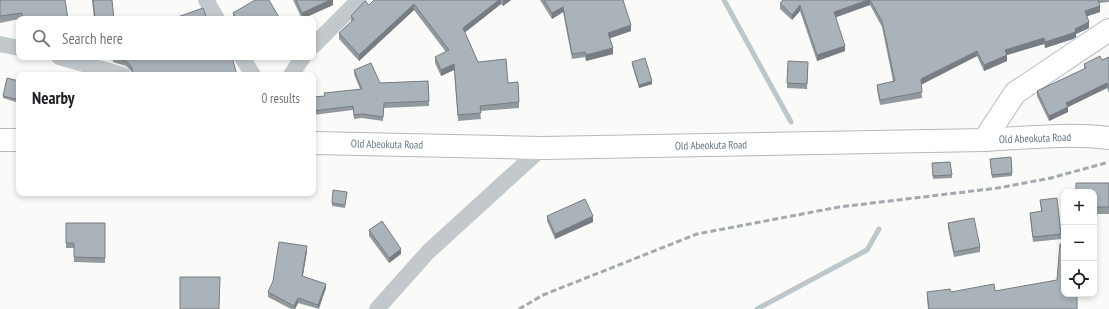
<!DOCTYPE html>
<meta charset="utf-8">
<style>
:root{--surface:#fff;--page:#f6f6f6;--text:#202124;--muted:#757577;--line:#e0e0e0}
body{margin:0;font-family:"PT Sans Narrow",sans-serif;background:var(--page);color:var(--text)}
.controls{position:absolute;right:12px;bottom:12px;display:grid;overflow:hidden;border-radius:8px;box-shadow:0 2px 6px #0003}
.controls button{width:36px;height:36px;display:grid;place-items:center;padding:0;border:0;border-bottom:1px solid var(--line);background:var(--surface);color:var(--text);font:20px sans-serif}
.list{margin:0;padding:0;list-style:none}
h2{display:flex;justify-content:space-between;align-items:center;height:52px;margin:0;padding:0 16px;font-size:17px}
h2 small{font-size:13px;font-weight:400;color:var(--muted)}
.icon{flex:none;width:22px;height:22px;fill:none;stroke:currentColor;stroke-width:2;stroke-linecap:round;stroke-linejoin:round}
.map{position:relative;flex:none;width:1109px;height:309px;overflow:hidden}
.search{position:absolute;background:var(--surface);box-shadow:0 2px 6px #0003;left:16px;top:16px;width:300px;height:44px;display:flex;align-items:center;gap:10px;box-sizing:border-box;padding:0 14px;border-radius:8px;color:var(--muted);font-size:15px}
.panel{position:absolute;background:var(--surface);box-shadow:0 2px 6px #0003;left:16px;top:72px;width:300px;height:124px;border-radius:8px}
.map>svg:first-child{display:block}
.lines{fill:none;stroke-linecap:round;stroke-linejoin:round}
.stream{stroke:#bbc7cb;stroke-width:5}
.secondary-casing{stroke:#b3babf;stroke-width:24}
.highway-casing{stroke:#b4b9bd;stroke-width:24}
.street{stroke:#c3c8cc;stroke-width:16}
.secondary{stroke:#fff;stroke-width:22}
.highway{stroke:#fff;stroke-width:22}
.rail{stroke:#a2aab0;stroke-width:3;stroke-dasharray:6 3;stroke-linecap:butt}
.wall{fill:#929a9f}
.shaded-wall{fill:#777d82}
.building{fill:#aab3b9;stroke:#777d82}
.labels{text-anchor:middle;stroke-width:4;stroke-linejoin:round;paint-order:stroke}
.street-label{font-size:11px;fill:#657683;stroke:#fff}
</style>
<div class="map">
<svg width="1109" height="309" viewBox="0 0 1109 309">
<rect width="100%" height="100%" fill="#fafaf8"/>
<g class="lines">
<g class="stream">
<path d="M724,0L791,122"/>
<path d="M757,309L867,250L879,229"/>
</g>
<defs>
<path id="secondary" d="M984,140L1015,93L1109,30"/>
<g id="highway">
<path d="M0,140H19"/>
<path d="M313,143L542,148L984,140C1025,138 1068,133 1109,138"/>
</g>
</defs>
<use href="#secondary" class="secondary-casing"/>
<use href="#highway" class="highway-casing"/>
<g class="street">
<path d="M206,0L217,19"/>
<path d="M0,44L19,48"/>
<path d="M313,46L359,0"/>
<path d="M59,57L123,75"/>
<path d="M242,57L253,75"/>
<path d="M291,75L303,57"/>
<path d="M377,309L428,252L542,148"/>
</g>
<use href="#secondary" class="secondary"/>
<use href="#highway" class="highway"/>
<path class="rail" d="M519,309L543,295L697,234L839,207L998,188L1051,178L1109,162"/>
</g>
<g class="wall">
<path d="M0,0L65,1L68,19H19L0,23Z"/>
<path d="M92,0H112L114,19H94Z"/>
<path d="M293,0H333V5L302,19Z"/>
<path d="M374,0H511L503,6L501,4L465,32L478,62L508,83L519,102V108L480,111L481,119L458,121L454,70L441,76L435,63V57L446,52L414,10L359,61L339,39V33L351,22V16L369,5Z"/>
<path d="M540,0H623L631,31L610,38L613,54L586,61L585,57L572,59L563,12L552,19Z"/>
<path d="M783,0H1109V2L1099,3L1100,12L1087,16L1089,28L1076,34V37L1073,39L1045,48L1044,44L1007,55V61L984,71L977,56L921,84L922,98L880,105L877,90V85L893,81L882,27L870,5L836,17L845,51L817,61L800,11L792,20L780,9V3Z"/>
<path d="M233,13L280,19H233Z"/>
<path d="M113,57H232L132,72L126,66L113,62Z"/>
<path d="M1109,57V93L1107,88L1068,107V112L1049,121L1037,96V91L1084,69V64L1102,60Z"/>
<path d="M632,62L652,84L639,88L632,65Z"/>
<path d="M808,68L807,89L787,88V83Z"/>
<path d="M354,70L380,83L428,81L429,106L384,108L383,121L362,118L354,119L353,110L313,115V97L324,96L360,89L354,74Z"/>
<path d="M19,81L16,102L3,98V96Z"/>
<path d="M950,162L952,178L933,179L932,163Z"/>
<path d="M990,162L1012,173V176L992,178Z"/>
<path d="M1109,183V214H1094V192Z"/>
<path d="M347,192L345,208L332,206V203Z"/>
<path d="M1040,200L1061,234V239L1033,242L1030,218V213L1041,211Z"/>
<path d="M547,216L593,222L555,239L547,221Z"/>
<path d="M66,223H105V263L74,262V248H66Z"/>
<path d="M948,223L980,247V252L954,257L948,228Z"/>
<path d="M369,230L401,254L389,263L369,236Z"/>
<path d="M307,251L303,276L326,288L319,309L298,303L295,309H291L268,297V292Z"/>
<path d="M995,291L1077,309H928L927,298V292Z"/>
</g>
<g class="shaded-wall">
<path d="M330,0H333V5L302,19V13Z"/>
<path d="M499,0H501V4L463,34V28Z"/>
<path d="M503,0H511L503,6Z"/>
<path d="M868,0H870V5L834,18V12Z"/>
<path d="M414,4V10L359,61V55Z"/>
<path d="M800,5V11L792,20V15Z"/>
<path d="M1100,6V12L1085,17V11Z"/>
<path d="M563,7V12L552,19V13Z"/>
<path d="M1089,22V28L1076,34V37L1073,39L1045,48V42Z"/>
<path d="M631,25V31L608,39V33Z"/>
<path d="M1044,38V44L1007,55V61L984,71V65L1005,50Z"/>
<path d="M845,46V51L817,61V55Z"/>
<path d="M613,48V54L586,61V55Z"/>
<path d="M977,51V56L921,85V79Z"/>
<path d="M454,64V70L441,76V70Z"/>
<path d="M652,81V84L639,88V85Z"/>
<path d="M1107,83V88L1068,107V112L1049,121V116L1066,103Z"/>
<path d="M593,216V222L555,239V234Z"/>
<path d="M307,246V251L302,280V276Z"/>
<path d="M401,249V254L389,263V258Z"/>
<path d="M326,284V288L318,309V305Z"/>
<path d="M298,298V303L295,309H294V306Z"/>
</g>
<g class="building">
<path d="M0,0H65L68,19H23L22,13L0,16Z"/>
<path d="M93,0H112L114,19H95Z"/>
<path d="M255,0H269L280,19H237L233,13Z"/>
<path d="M296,0H330L302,13Z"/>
<path d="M374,0H499L463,28L478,62L506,59L508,83L518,82L519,102L480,106L481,113L458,115L454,64L441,70L435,57L449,50L414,4L359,55L339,33L354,19L351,16L365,1L369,5Z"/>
<path d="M544,0H623L631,25L608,33L613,48L586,55L585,52L572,54L563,7L552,13Z"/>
<path d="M783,0H868L834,12L845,46L817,55L800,5L792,15L780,3Z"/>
<path d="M870,0H1098L1100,6L1085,11L1089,22L1075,29L1076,31L1073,33L1045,42L1044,38L1005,50L1007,55L984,65L977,51L921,79L922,92L880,100L877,85L895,81L882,21Z"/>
<path d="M203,8L207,19H172Z"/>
<path d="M1100,56L1102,60L1109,57V88L1107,83L1066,103L1068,107L1049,116L1037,91L1086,68L1084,64Z"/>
<path d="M113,57H232L237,75H130L132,73V67L126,61Z"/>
<path d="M645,58L652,81L639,85L632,62Z"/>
<path d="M788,61L808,62L807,84L787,83Z"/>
<path d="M371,63L380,83L428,81L429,101L384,103L383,117L362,114L354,115L353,106L313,111V97L325,96L324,93L362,89L354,70Z"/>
<path d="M7,78L19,81V87L16,99L3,96Z"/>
<path d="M1011,157L1012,173L992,175L990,159Z"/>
<path d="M950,162L952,175L933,176L932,163Z"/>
<path d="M1076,183H1109V207H1094V192H1076Z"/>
<path d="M333,190L347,192L345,205L332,203Z"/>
<path d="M1057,198L1061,234L1033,237L1030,213L1042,211L1040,200Z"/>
<path d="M585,199L593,216L555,234L547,216Z"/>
<path d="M974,218L980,247L954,252L948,223Z"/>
<path d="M382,221L401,249L389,258L369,230Z"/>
<path d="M66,223H105V258L74,257V243H66Z"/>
<path d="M279,242L307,246L302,276L326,284L318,305L298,298L294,306L268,292L273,281Z"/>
<path d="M1060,244H1064V294H1077V309H929L927,292L950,289L951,292L994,284L995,291L1057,280Z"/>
<path d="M180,277H220L219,309H180Z"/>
</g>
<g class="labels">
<g class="street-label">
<text transform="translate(1035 138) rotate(-2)" y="4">Old Abeokuta Road</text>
<text transform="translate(387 144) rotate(1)" y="4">Old Abeokuta Road</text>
<text transform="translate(711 145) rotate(-1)" y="4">Old Abeokuta Road</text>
</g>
</g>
</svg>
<div class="controls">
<button>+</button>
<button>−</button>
<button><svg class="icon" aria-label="locate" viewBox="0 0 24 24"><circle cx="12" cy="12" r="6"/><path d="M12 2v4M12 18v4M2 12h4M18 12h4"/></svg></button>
</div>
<div class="search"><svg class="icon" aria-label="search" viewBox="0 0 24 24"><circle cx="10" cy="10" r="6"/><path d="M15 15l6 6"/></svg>Search here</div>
<section class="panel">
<h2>Nearby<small>0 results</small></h2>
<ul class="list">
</ul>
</section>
</div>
